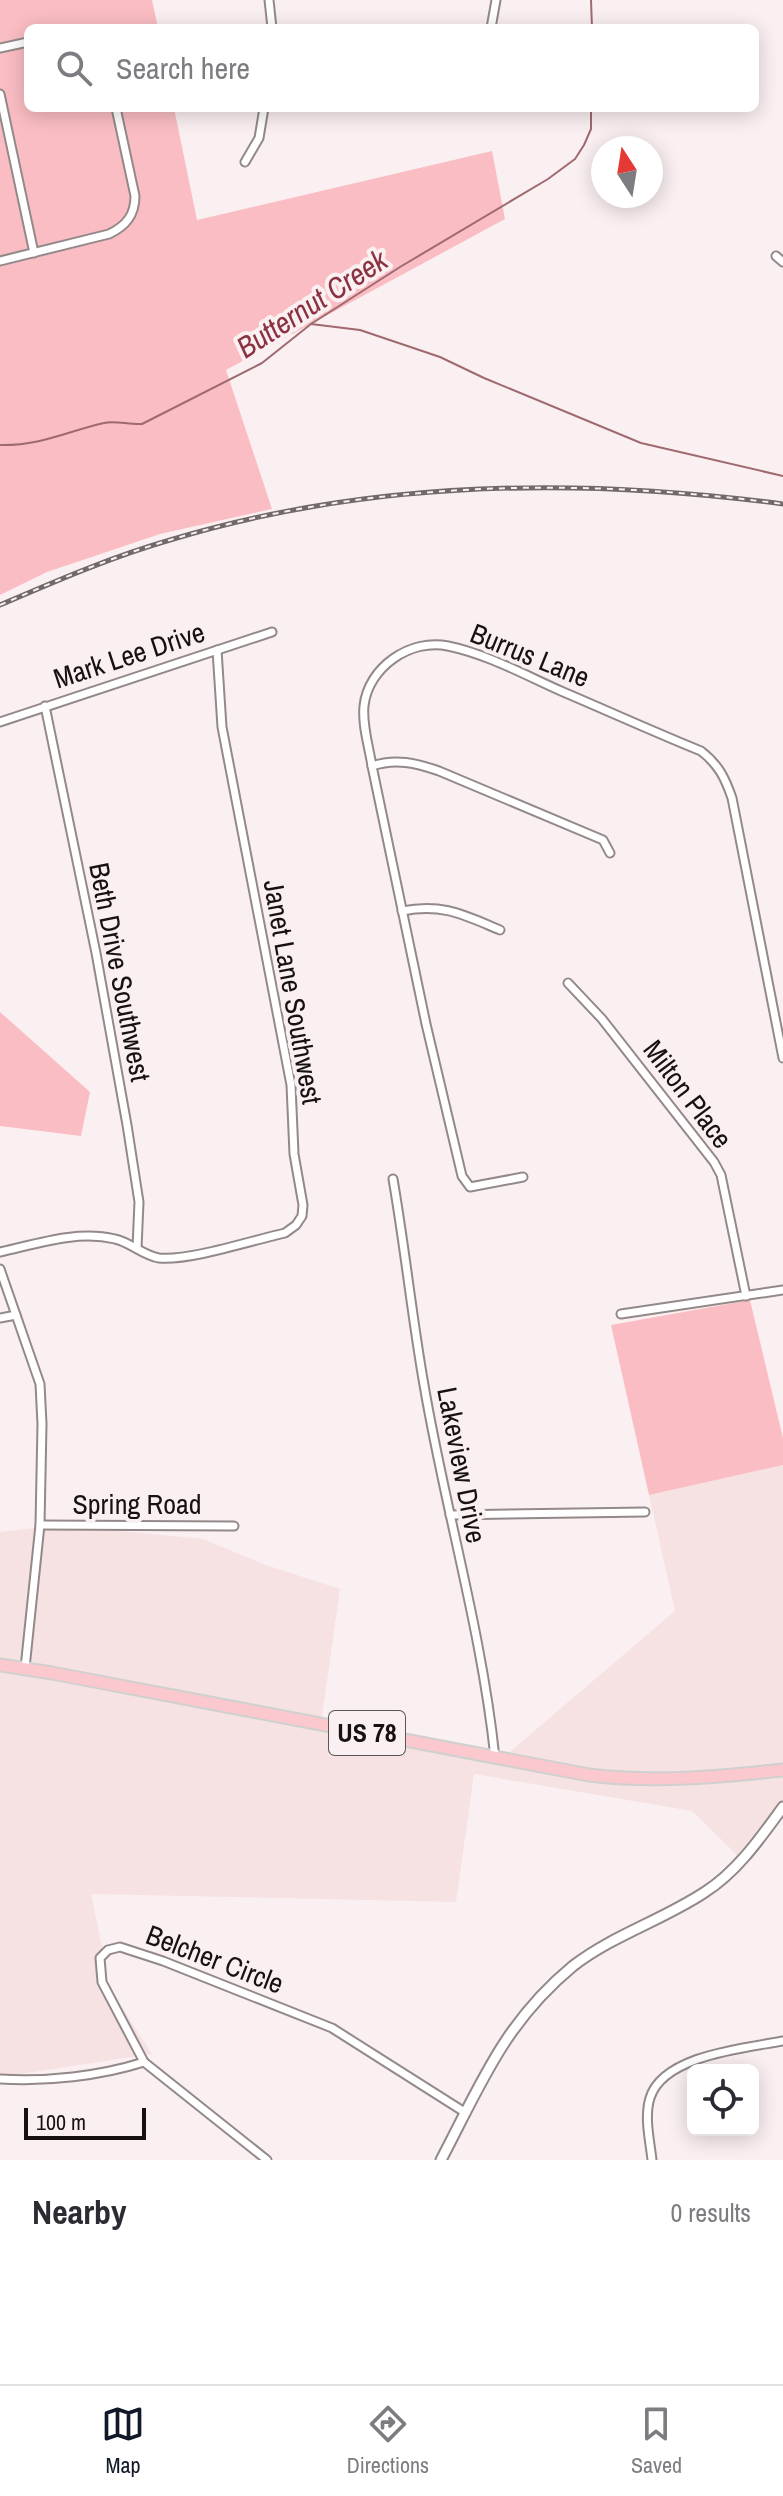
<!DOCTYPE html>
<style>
:root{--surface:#fff;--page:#f2f2f3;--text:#2b2b33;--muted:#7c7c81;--line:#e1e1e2;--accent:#111827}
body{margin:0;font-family:"Archivo Narrow",sans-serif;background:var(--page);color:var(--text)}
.controls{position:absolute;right:24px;bottom:24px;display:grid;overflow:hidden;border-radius:12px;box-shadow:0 4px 20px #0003}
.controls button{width:72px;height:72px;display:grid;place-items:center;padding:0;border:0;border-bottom:2px solid var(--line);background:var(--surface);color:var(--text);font:40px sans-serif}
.compass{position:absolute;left:591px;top:136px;width:72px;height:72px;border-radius:50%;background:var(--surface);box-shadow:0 4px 20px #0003;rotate:348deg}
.scale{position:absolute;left:24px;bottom:20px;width:122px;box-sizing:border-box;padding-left:8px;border:4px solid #161212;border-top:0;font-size:22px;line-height:28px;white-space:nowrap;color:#161212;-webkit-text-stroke:6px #fbf0f1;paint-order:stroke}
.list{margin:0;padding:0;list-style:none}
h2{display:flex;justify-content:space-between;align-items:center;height:104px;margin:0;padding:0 32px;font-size:34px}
h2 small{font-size:26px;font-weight:400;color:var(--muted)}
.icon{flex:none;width:44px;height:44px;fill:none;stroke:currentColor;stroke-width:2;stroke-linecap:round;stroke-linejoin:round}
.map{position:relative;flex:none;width:783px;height:2160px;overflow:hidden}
.search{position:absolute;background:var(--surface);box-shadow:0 4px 20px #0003;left:24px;right:24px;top:24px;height:88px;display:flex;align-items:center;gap:20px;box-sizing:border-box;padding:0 28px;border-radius:12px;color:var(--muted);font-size:30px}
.sheet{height:224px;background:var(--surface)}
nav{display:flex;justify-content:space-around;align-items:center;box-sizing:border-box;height:112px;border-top:2px solid var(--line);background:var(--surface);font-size:22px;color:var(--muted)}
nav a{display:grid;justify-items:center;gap:4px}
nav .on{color:var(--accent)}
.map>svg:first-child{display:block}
.built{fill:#f6e2e3}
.green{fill:#fabdc3}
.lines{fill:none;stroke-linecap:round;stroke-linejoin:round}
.stream{stroke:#9e6a6f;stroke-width:2}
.minor-casing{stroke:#938989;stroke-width:11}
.tertiary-casing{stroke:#938989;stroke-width:13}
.primary-casing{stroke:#d0d0d0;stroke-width:15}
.minor{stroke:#fff;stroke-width:7}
.tertiary{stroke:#fff;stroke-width:9}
.primary{stroke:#fbc8cd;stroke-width:11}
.rail-casing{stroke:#716a6a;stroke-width:5}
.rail{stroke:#fbf0f1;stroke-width:2;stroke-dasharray:6;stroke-linecap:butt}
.labels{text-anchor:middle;stroke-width:8;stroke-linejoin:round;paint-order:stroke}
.shield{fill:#fbf0f1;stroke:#5b5555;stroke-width:2}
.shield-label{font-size:26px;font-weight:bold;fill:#161212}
.street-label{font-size:28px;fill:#161212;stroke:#fbf0f1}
.water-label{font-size:30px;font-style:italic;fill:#8b3242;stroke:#fbf0f1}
</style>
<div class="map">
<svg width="783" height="2160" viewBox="0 0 783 2160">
<rect width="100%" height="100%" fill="#fbf0f1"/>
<path class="built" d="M783,1465V1799L764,1825L737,1855L692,1811L474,1774L456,1902L91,1894L104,1956L103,1978L152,2054L0,2077V1532L59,1525L203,1539L266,1565L340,1589L321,1724L506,1755L675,1611L649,1495Z"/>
<g class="green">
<path d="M0,0H152L158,28H28V108H174L197,220L492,151L505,219L226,370L272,509L160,534L47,572L0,595Z"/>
<path d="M0,1012L90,1092L81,1136L0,1126Z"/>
<path d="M750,1300L783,1438V1465L649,1495L611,1325Z"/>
</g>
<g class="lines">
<g class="stream">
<path d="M591,0L592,28"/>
<path d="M311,324L360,330L440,357L484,378L641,443L783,476"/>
<path d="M0,445C40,446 68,431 104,423C114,420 130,425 142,424L262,363L311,324L400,267L548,179L575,159L584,145L591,129V108"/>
</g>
<defs>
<g id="minor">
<path d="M269,0L272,28"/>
<path d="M491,28L496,0"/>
<path d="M0,48L28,42"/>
<path d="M0,94L34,253"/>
<path d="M245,162L259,138L264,108"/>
<path d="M776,256L783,262"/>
<path d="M0,261L109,234C126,226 135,215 135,196L116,108"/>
<path d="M45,706L96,953L127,1125L139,1202L137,1248"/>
<path d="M0,722L272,632"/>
<path d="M372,766L426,1024L462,1176L470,1187L523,1177"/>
<path d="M610,853L603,840L439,771C416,763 396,758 372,766C369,747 362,725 364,706C368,667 411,638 448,646C487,654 525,675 561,691C608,711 654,732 701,751C719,765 725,778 732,798L783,1058"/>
<path d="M402,911C443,903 464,915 500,930"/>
<path d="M568,983L602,1019L714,1162L721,1175L746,1296"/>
<path d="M393,1179C405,1248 412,1317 424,1385C445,1509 482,1632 495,1758"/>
<path d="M0,1252C37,1244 76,1230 115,1239C130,1242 144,1256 159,1258C190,1261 253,1240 285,1233L296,1225L302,1216L303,1205L294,1154L291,1085L222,727L217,650"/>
<path d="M0,1269L40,1384L42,1424L40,1525L25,1668"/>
<path d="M621,1314L783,1290"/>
<path d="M0,1318L16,1315"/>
<path d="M450,1515L645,1512"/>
<path d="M40,1525L234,1526"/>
<path d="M0,2079C46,2082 100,2076 144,2062"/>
<path d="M267,2160L144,2062L102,1982L100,1958L108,1950L120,1947L163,1961L332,2028L466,2113"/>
<path d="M652,2160C650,2141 644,2117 650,2098C663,2055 746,2048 783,2041"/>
</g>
<path id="tertiary" d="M441,2160C481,2084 504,2023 573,1966C613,1935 663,1920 705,1892C737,1872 761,1837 783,1807"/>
<path id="primary" d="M0,1665L52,1673L589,1775C655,1783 717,1777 783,1770"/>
</defs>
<use href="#minor" class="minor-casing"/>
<use href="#tertiary" class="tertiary-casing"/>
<use href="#primary" class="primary-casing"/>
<use href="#minor" class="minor"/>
<use href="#tertiary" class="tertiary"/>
<use href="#primary" class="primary"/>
<defs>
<path id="rail" d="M0,605C56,581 111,557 170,540C368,480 579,477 783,504"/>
</defs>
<use href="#rail" class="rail-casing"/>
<use href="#rail" class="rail"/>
</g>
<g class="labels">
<rect class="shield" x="329" y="1711" width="76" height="44" rx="6"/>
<g class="shield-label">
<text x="367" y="1742">US 78</text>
</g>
<g class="street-label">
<text transform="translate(129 655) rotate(-18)" y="10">Mark Lee Drive</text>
<text transform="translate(530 655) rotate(22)" y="10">Burrus Lane</text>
<text transform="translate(120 972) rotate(79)" y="10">Beth Drive Southwest</text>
<text transform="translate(293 992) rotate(80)" y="10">Janet Lane Southwest</text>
<text transform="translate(688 1094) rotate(53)" y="10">Milton Place</text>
<text transform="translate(462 1465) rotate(79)" y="10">Lakeview Drive</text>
<text x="137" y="1514">Spring Road</text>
<text transform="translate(215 1959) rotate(21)" y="10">Belcher Circle</text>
</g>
<g class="water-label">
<text transform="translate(312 304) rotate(-33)" y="10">Butternut Creek</text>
</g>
</g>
</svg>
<div class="controls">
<button><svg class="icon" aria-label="locate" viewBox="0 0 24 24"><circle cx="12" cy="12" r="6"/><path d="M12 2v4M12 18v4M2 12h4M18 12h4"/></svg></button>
</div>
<svg class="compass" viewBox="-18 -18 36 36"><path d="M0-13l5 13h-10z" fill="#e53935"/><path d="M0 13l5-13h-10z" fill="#7c7c81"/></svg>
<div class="scale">100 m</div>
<div class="search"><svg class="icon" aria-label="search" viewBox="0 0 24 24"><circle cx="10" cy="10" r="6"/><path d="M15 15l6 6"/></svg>Search here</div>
</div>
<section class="sheet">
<h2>Nearby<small>0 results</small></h2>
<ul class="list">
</ul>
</section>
<nav>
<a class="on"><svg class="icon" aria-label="map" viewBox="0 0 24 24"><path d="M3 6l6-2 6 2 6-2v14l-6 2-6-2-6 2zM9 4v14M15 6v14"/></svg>Map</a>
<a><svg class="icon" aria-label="directions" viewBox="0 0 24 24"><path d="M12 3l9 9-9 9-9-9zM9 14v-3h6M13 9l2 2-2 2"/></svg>Directions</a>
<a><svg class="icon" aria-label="saved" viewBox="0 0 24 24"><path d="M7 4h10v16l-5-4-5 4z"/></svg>Saved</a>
</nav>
